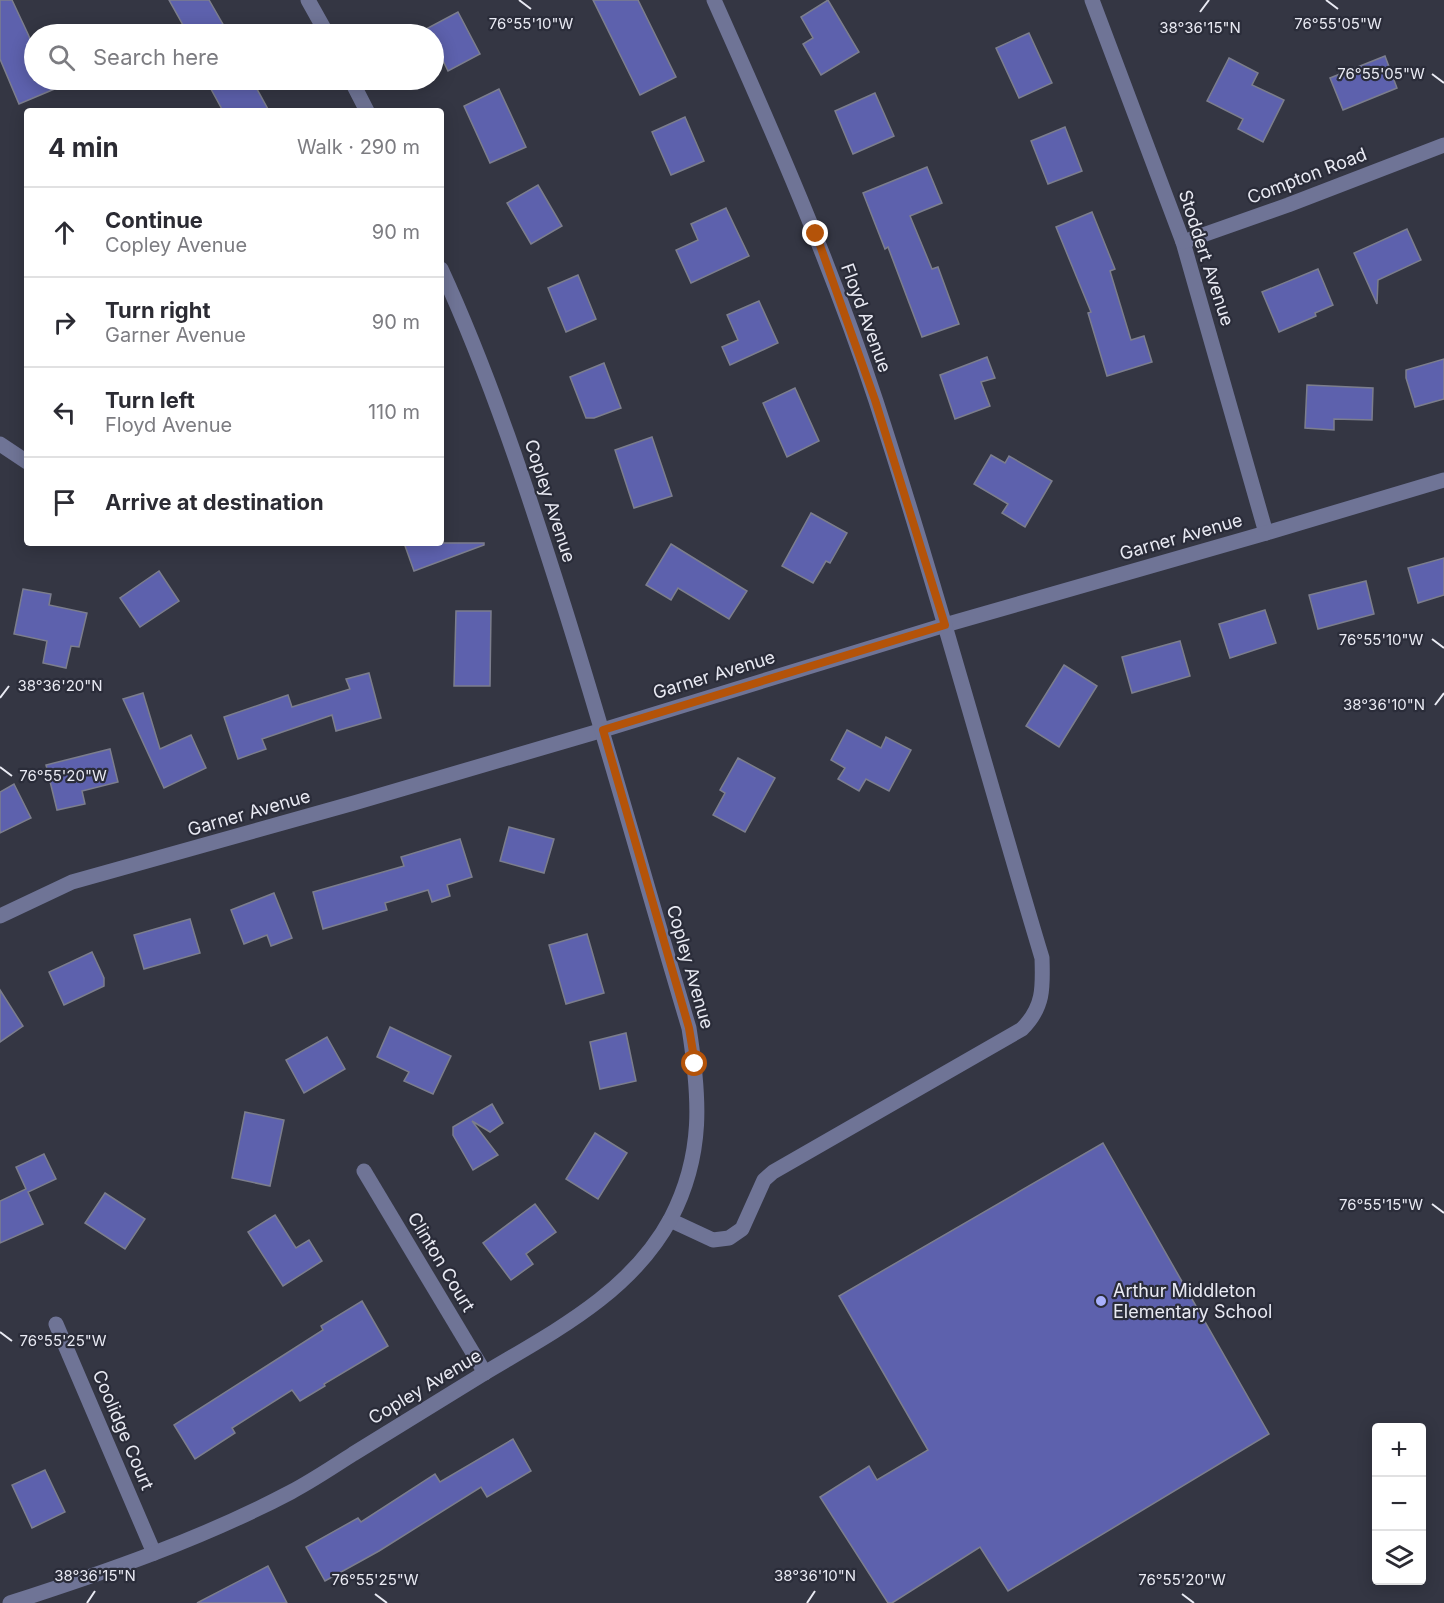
<!DOCTYPE html>
<meta charset="utf-8">
<style>
:root{--surface:#fff;--page:#f2f2f3;--text:#2b2b33;--muted:#7c7c81;--line:#e1e1e2}
body{margin:0;font-family:Inter,sans-serif;background:var(--page);color:var(--text)}
.controls{position:absolute;right:18px;bottom:18px;display:grid;overflow:hidden;border-radius:6px;box-shadow:0 3px 15px #0003}
.controls button{width:54px;height:54px;display:grid;place-items:center;padding:0;border:0;border-bottom:2px solid var(--line);background:var(--surface);color:var(--text);font:30px sans-serif}
.stop{position:absolute;width:18px;height:18px;margin:-14px;border:4px solid #b45309;border-radius:50%;background:#fff}
.stop.end{background:#b45309;border-color:#fff;box-shadow:0 2px 6px #0008}
.list{margin:0;padding:0;list-style:none}
h2{display:flex;justify-content:space-between;align-items:center;height:78px;margin:0;padding:0 24px;font-size:26px}
h2 small{font-size:20px;font-weight:400;color:var(--muted)}
.list li{display:grid;grid-template-columns:39px 1fr auto;gap:18px;align-items:center;box-sizing:border-box;height:90px;padding:0 24px;border-top:2px solid var(--line)}
.list b{display:block;font-size:22px;white-space:nowrap}
.list p{margin:0;font-size:20px;white-space:nowrap;color:var(--muted)}
.list em{font-size:20px;font-style:normal;color:var(--muted)}
.icon{flex:none;width:33px;height:33px;fill:none;stroke:currentColor;stroke-width:2;stroke-linecap:round;stroke-linejoin:round}
.map{position:relative;flex:none;width:1444px;height:1603px;overflow:hidden}
.search{position:absolute;background:var(--surface);box-shadow:0 3px 15px #0003;left:24px;top:24px;width:420px;height:66px;display:flex;align-items:center;gap:15px;box-sizing:border-box;padding:0 21px;border-radius:33px;color:var(--muted);font-size:22px}
.panel{position:absolute;background:var(--surface);box-shadow:0 3px 15px #0003;left:24px;top:108px;width:420px;height:438px;border-radius:6px}
.map>svg:first-child{display:block}
.building{fill:#5d61ad;stroke:#7c7e8d;stroke-width:1.5}
.lines{fill:none;stroke-linecap:round;stroke-linejoin:round}
.minor{stroke:#6f7496;stroke-width:15}
.route{stroke:#b45309;stroke-width:8}
.ticks{fill:none;stroke:#e9eaf3;stroke-width:2}
.poi-dot{fill:#a8b0fc;stroke:#2a2c39;stroke-width:2}
.labels{text-anchor:middle;stroke-width:4.5;stroke-linejoin:round;paint-order:stroke}
.street-label{font-size:18px;fill:#e9eaf3;stroke:#2a2c39}
.poi-label{font-size:18px;fill:#e9eaf3;stroke:#2a2c39;text-anchor:start}
.ticks-label{font-size:15px;text-anchor:middle;fill:#e9eaf3;stroke:#2a2c39;stroke-width:4.5;stroke-linejoin:round;paint-order:stroke}
</style>
<div class="map">
<svg width="1444" height="1603" viewBox="0 0 1444 1603">
<rect width="100%" height="100%" fill="#343643"/>
<g class="building">
<path d="M0,0H12L28,34L34,48V80H76L19,104L0,59Z"/>
<path d="M169,0H209L224,26L210,34H188Z"/>
<path d="M593,0H638L676,77L640,95Z"/>
<path d="M828,0L859,52L821,75L803,44L813,38L801,17Z"/>
<path d="M458,12L480,54L448,71L434,42V34H429L426,29Z"/>
<path d="M1029,33L1052,83L1019,98L996,48Z"/>
<path d="M1385,56L1397,88L1343,110L1330,78Z"/>
<path d="M1229,58L1258,73L1252,85L1284,100L1263,142L1238,129L1243,119L1207,101Z"/>
<path d="M206,80H252L269,111H223Z"/>
<path d="M499,89L526,147L490,163L464,106Z"/>
<path d="M875,93L894,136L853,154L835,111Z"/>
<path d="M685,117L704,161L671,175L652,132Z"/>
<path d="M1065,127L1082,171L1048,184L1031,141Z"/>
<path d="M927,167L942,203L910,216L932,269L938,267L959,324L922,337L888,247L885,249L863,193Z"/>
<path d="M538,185L562,226L531,244L507,203Z"/>
<path d="M726,208L749,256L691,283L676,250L698,240L691,224Z"/>
<path d="M1092,212L1115,269L1110,271L1131,340L1144,336L1152,362L1107,376L1088,313L1091,312L1056,227Z"/>
<path d="M1407,229L1421,260L1378,280L1377,304L1354,253Z"/>
<path d="M1318,269L1333,305L1315,313L1316,316L1279,332L1262,292Z"/>
<path d="M578,275L596,319L566,332L548,288Z"/>
<path d="M759,301L778,343L730,365L722,347L738,340L727,315Z"/>
<path d="M987,357L995,378L981,382L990,406L955,419L940,375Z"/>
<path d="M1444,359V399L1415,407L1406,378V370Z"/>
<path d="M604,363L621,408L594,418H586L570,377Z"/>
<path d="M1307,385L1373,388L1372,420L1334,419V430L1305,428Z"/>
<path d="M795,388L819,441L787,457L763,403Z"/>
<path d="M652,437L672,496L634,508L615,450Z"/>
<path d="M991,455L1005,463L1009,456L1052,481L1025,527L1002,513L1008,504L974,484Z"/>
<path d="M811,513L847,533L830,563L826,561L813,583L782,566Z"/>
<path d="M404,543H484V545L414,571Z"/>
<path d="M671,544L747,591L729,619L678,588L671,600L646,585Z"/>
<path d="M1444,558V595L1418,603L1408,568Z"/>
<path d="M159,571L179,601L140,627L120,598Z"/>
<path d="M1366,581L1374,614L1318,629L1309,595Z"/>
<path d="M23,589L51,594L49,605L87,613L79,647L71,646L66,668L43,663L47,641L14,634Z"/>
<path d="M1265,610L1276,643L1230,658L1219,624Z"/>
<path d="M456,611H491L490,686H454Z"/>
<path d="M1180,641L1190,676L1132,693L1122,657Z"/>
<path d="M1064,665L1097,686L1059,747L1026,726Z"/>
<path d="M369,673L381,718L336,731L332,715L262,739L266,749L238,759L224,717L288,695L292,707L350,689L346,679Z"/>
<path d="M143,693L160,749L191,735L206,768L164,788L123,699Z"/>
<path d="M847,730L881,748L886,737L911,750L889,791L866,779L859,791L838,779L845,768L831,760Z"/>
<path d="M110,749L118,782L82,791L85,804L57,810L46,765Z"/>
<path d="M738,758L775,778L745,832L713,815L725,793L720,790Z"/>
<path d="M14,784L31,818L0,833V792Z"/>
<path d="M509,827L554,839L544,873L500,861Z"/>
<path d="M460,839L472,877L447,885L450,896L432,902L428,890L385,903L387,910L323,929L313,892L404,866L401,857Z"/>
<path d="M274,893L292,938L271,946L267,935L244,944L231,910Z"/>
<path d="M190,919L200,953L144,969L134,935Z"/>
<path d="M587,934L604,993L566,1004L549,945Z"/>
<path d="M92,952L104,978V986L64,1005L49,972Z"/>
<path d="M0,990L23,1026L0,1042Z"/>
<path d="M390,1027L451,1056L433,1094L404,1081L409,1072L377,1057Z"/>
<path d="M626,1033L636,1081L600,1089L590,1042Z"/>
<path d="M327,1037L345,1069L304,1093L286,1060Z"/>
<path d="M492,1104L503,1123L490,1132L472,1121L498,1155L473,1170L453,1135V1127Z"/>
<path d="M245,1112L284,1120L270,1186L232,1178Z"/>
<path d="M595,1133L627,1153L598,1199L566,1179Z"/>
<path d="M1103,1143L1269,1434L1008,1591L980,1547L892,1603H888L820,1497L869,1466L877,1480L928,1450L839,1296Z"/>
<path d="M44,1154L56,1179L28,1192L43,1224L0,1243V1201L26,1189L16,1167Z"/>
<path d="M105,1193L145,1219L125,1249L85,1223Z"/>
<path d="M535,1204L556,1232L526,1254L533,1264L511,1280L483,1243Z"/>
<path d="M275,1215L296,1248L309,1240L322,1261L283,1286L248,1232Z"/>
<path d="M362,1301L388,1346L324,1384L325,1386L300,1401L292,1390L232,1428L235,1433L195,1459L174,1425L323,1330L321,1326Z"/>
<path d="M513,1439L531,1471L487,1497L481,1487L379,1551L325,1581L306,1547L358,1518L361,1522L435,1474L440,1482Z"/>
<path d="M45,1470L65,1512L32,1528L12,1485Z"/>
<path d="M268,1566L287,1603H197Z"/>
</g>
<g class="lines">
<g class="minor">
<path d="M308,0L327,34"/>
<path d="M1092,0L1183,242L1266,533"/>
<path d="M351,80L367,111"/>
<path d="M1183,242L1288,205L1444,145"/>
<path d="M0,444L27,462"/>
<path d="M0,916L72,882L354,803L603,730L945,625L1266,533L1444,480"/>
<path d="M364,1171L485,1373"/>
<path d="M670,1220L713,1240L729,1238L742,1229L764,1180L773,1172L1022,1029C1044,1007 1043,987 1042,958C986,772 936,585 876,401C831,264 773,132 714,0"/>
<path d="M56,1324L154,1553"/>
<path d="M10,1603C106,1572 202,1539 291,1492C312,1481 333,1467 353,1454C395,1428 436,1403 478,1377C549,1334 630,1295 671,1218C704,1154 700,1098 689,1028C647,888 608,746 564,606C528,492 491,378 441,269"/>
</g>
</g>
<g class="lines">
<path class="route" d="M695,1064L689,1028L603,730L945,625L875,400L816,234"/>
</g>
<path class="ticks" d="M519,0L531,9M1326,0L1338,9M1200,12L1209,0M1432,74L1444,83M1432,639L1444,648M0,698L9,686M1435,705L1444,693M0,767L12,776M1432,1204L1444,1213M0,1332L12,1341M375,1594L387,1603M1182,1594L1194,1603M87,1603L95,1591M807,1603L815,1591"/>
<circle class="poi-dot" cx="1101" cy="1301" r="6"/>
<g class="labels">
<g class="street-label">
<text transform="translate(1307 176) rotate(-21)" y="6">Compton Road</text>
<text transform="translate(1206 258) rotate(72)" y="6">Stoddert Avenue</text>
<text transform="translate(866 318) rotate(70)" y="6">Floyd Avenue</text>
<text transform="translate(550 501) rotate(72)" y="6">Copley Avenue</text>
<text transform="translate(1181 537) rotate(-16)" y="6">Garner Avenue</text>
<text transform="translate(714 675) rotate(-17)" y="6">Garner Avenue</text>
<text transform="translate(249 813) rotate(-16)" y="6">Garner Avenue</text>
<text transform="translate(690 967) rotate(74)" y="6">Copley Avenue</text>
<text transform="translate(441 1262) rotate(59)" y="6">Clinton Court</text>
<text transform="translate(425 1387) rotate(-31)" y="6">Copley Avenue</text>
<text transform="translate(123 1430) rotate(67)" y="6">Coolidge Court</text>
</g>
<g class="poi-label">
<text x="1113" y="1297">Arthur Middleton<tspan x="1113" dy="21">Elementary School</tspan></text>
</g>
</g>
<g class="ticks-label">
<text x="1338" y="29">76°55'05"W</text>
<text x="531" y="29">76°55'10"W</text>
<text x="1200" y="33">38°36'15"N</text>
<text x="1381" y="79">76°55'05"W</text>
<text x="1381" y="645">76°55'10"W</text>
<text x="60" y="691">38°36'20"N</text>
<text x="1384" y="710">38°36'10"N</text>
<text x="63" y="781">76°55'20"W</text>
<text x="1381" y="1210">76°55'15"W</text>
<text x="63" y="1346">76°55'25"W</text>
<text x="95" y="1581">38°36'15"N</text>
<text x="815" y="1581">38°36'10"N</text>
<text x="375" y="1585">76°55'25"W</text>
<text x="1182" y="1585">76°55'20"W</text>
</g>
</svg>
<div class="controls">
<button>+</button>
<button>−</button>
<button><svg class="icon" aria-label="layers" viewBox="0 0 24 24"><path d="M12 4l9 5-9 5-9-5zM3 14l9 5 9-5"/></svg></button>
</div>
<div class="stop" style="left:695px;top:1064px"></div>
<div class="stop end" style="left:816px;top:234px"></div>
<div class="search"><svg class="icon" aria-label="search" viewBox="0 0 24 24"><circle cx="10" cy="10" r="6"/><path d="M15 15l6 6"/></svg>Search here</div>
<section class="panel">
<h2>4 min<small>Walk · 290 m</small></h2>
<ul class="list">
<li><svg class="icon" aria-label="ahead" viewBox="0 0 24 24"><path d="M12 20V5M6 11l6-6 6 6"/></svg><div><b>Continue</b><p>Copley Avenue</p></div><em>90 m</em></li>
<li><svg class="icon" aria-label="right" viewBox="0 0 24 24"><path d="M7 20v-9h11M14 6l5 5-5 5"/></svg><div><b>Turn right</b><p>Garner Avenue</p></div><em>90 m</em></li>
<li><svg class="icon" aria-label="left" viewBox="0 0 24 24"><path d="M17 20v-9H6M10 6l-5 5 5 5"/></svg><div><b>Turn left</b><p>Floyd Avenue</p></div><em>110 m</em></li>
<li><svg class="icon" aria-label="arrive" viewBox="0 0 24 24"><path d="M6 21V4h12l-3 4 3 4H6"/></svg><div><b>Arrive at destination</b></div></li>
</ul>
</section>
</div>
